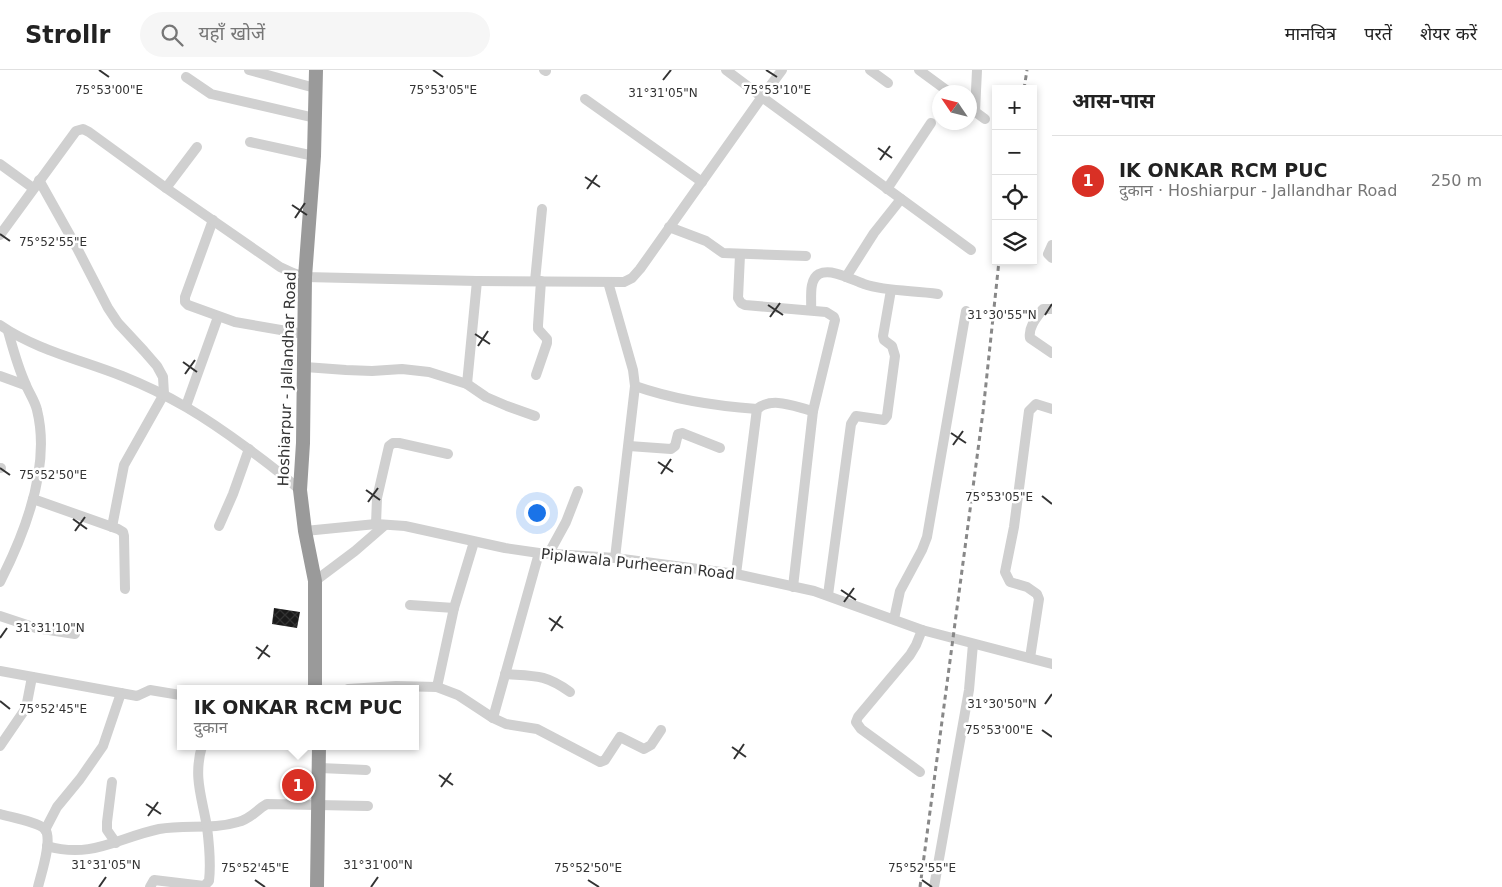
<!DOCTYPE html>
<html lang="hi">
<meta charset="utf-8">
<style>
:root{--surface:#fff;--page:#f6f6f6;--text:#222;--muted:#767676;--line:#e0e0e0;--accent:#d93025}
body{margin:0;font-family:"DejaVu Sans","Noto Sans Devanagari",sans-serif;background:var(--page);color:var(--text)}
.controls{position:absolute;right:15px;top:15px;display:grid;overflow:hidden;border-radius:0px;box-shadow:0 2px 8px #0003}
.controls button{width:45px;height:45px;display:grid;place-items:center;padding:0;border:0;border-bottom:1px solid var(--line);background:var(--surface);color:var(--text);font:25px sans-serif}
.compass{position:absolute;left:932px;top:15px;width:45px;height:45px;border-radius:50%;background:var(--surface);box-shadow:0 2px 8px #0003;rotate:305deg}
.you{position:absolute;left:536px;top:442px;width:18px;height:18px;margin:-12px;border:4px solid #fff;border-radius:50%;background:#1a73e8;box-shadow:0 0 0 8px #1a73e833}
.badge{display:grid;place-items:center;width:32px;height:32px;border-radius:50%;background:var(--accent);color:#fff;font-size:16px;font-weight:700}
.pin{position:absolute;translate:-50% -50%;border:2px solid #fff;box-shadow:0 1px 5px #0006}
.popup{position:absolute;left:177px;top:615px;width:242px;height:65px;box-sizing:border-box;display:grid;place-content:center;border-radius:0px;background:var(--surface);filter:drop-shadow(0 1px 4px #0005);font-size:16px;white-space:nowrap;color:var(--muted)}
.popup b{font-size:19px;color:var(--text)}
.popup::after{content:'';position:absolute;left:50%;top:100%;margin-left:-10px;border:10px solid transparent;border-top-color:var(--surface)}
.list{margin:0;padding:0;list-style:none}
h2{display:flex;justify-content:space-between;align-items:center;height:65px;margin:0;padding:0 20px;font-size:21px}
h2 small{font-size:16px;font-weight:400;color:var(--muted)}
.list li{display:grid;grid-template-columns:32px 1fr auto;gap:15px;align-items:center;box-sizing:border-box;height:90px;padding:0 20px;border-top:1px solid var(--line)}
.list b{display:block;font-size:19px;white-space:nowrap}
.list p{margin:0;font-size:16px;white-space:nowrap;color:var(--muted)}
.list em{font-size:16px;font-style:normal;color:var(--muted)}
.icon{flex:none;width:28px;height:28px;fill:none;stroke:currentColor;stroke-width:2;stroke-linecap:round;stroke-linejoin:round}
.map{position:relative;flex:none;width:1052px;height:817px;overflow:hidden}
header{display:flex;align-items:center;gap:30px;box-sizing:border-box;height:70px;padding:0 25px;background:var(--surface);border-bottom:1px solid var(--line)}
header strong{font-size:24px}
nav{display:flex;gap:28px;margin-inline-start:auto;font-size:18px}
.search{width:350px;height:45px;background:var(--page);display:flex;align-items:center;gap:12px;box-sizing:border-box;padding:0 18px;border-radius:28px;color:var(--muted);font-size:19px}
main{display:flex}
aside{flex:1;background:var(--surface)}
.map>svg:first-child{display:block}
.building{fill:url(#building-cross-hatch)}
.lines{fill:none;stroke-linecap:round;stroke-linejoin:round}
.minor{stroke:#d0d0d0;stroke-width:10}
.highway{stroke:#9a9a9a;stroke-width:14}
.rail{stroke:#888;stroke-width:3;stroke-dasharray:5 4;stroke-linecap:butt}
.ticks{fill:none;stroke:#333;stroke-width:2}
.labels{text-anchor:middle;stroke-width:5;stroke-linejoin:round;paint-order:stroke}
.street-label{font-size:15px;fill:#333;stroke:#fff}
.ticks-label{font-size:12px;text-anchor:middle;fill:#333;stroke:#fff;stroke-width:5;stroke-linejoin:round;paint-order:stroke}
</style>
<header>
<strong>Strollr</strong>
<div class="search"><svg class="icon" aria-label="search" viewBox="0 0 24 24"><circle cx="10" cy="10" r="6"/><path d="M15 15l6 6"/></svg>यहाँ खोजें</div>
<nav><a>मानचित्र</a><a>परतें</a><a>शेयर करें</a></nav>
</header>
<main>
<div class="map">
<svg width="1052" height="817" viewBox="0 0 1052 817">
<defs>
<pattern id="building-cross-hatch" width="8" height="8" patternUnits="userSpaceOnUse" patternTransform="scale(1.25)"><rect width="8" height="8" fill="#1a1a1a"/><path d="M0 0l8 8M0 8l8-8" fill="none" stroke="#333"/></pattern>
</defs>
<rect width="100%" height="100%" fill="#fff"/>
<path class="building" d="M274,538L300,542L297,558L272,554Z"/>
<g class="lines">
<g class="minor">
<path d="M249,0L315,18"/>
<path d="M544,0L546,1"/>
<path d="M782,0L762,27L971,180"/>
<path d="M870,0L888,13"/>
<path d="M919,0L949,22"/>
<path d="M186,7L211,24L315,48"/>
<path d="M585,29L702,112"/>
<path d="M970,38L985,49"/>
<path d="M975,42L977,0"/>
<path d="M250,72L314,86"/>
<path d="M0,94L33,118"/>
<path d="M39,110L77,178L108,238L118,253L144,281L157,296L163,307L164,324L124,395L112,457"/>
<path d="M166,118L197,77"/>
<path d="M887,119L931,53"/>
<path d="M213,150L185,227V232L188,235L235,252L304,264"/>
<path d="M669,157L706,171L723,183L806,186"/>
<path d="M0,165L76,61L83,59L89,62L166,118L280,197L293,203L305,207L477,211L624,212L632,208L640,199L762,27L726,0"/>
<path d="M1052,175L1048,184L1052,188"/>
<path d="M740,185L738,228L741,233L745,235L826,242L834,247L835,250L813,341L793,517"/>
<path d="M846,207L874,163L901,129"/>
<path d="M535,211L542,139"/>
<path d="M608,212L633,300L635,316L615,488"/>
<path d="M1052,239H1043C1037,247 1028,257 1030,268L1052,283"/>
<path d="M811,240C812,230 808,210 819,204C832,198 852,210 864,214C888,222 914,220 938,224"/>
<path d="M0,255C36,280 82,290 122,306C170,325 205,347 247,378C265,391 283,405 300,420"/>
<path d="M305,297L346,300L372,301L402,299L429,302L467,314L486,327L507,336L535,346"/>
<path d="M536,305L547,273V269L538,259V255L541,211"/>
<path d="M0,306L25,315"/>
<path d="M467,314L477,211"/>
<path d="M635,316C675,330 715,336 757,339"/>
<path d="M186,336L218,247"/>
<path d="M629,376L671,379L675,376L678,364L682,363L720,378"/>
<path d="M0,398H1"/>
<path d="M33,429L118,459L123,462L124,466L125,519"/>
<path d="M376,454L377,428L389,376L393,373H399L448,384"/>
<path d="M219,456L233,424L249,379"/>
<path d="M305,461L376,454L405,456L505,478L539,483L615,488L736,504L814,521L922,560L1052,594"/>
<path d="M549,483L566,452L578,421"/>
<path d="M736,504L757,339C773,326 795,337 813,341"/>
<path d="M315,511L355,481L385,455"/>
<path d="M0,512C25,463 51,396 37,340C35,331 29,323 26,315C18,298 13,279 8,261"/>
<path d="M828,525L851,354L856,346L884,350L887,346L895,286L892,276L884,270L883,266L891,220"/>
<path d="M410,535L454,538"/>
<path d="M0,546L36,558L75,564"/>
<path d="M894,549L900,521L922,480L927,467L966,241"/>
<path d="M1030,588L1039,529L1037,524L1027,517L1010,512L1005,502L1014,457L1029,341L1036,334L1052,339"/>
<path d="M0,601L137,626L150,620L180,625"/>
<path d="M505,604C535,606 545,604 570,622"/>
<path d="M437,617L454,538L474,472"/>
<path d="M348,619L396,616L437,617L458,625L493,648L506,654L537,659L600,692L605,690L620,667L644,679L651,675L661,660"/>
<path d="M493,648L539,483"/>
<path d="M0,676L26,638L32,607"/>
<path d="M320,698L366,700"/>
<path d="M920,702L861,659L856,652L858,647L910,585L916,575L922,560"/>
<path d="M112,712L107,752V760L116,773"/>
<path d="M0,744C10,747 38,752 45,759C53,770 41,804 38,817"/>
<path d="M45,760L57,737L80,709L103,676L121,623"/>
<path d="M47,776C92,789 117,768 159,759C185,754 212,760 238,752C251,749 256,740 267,734L368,736"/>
<path d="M150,817L154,810L204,816L209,811C211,794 209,773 207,757C202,727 193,707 202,676"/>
<path d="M934,817L969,620L973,574"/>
</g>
<g class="highway">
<path d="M315,619V511L305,461L300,420L303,373L305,207L314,86L316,0"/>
<path d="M317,817L319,676"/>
</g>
<g class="rail">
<path d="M1024,19L1027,0"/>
<path d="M920,817L983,342L999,191"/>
</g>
</g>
<path class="ticks" d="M99,0L109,7M433,0L443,7M766,0L777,7M663,10L671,0M878,78L892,88M880,90L890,76M585,107L600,117M587,119L597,105M292,135L307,145M295,148L305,133M0,164L10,171M768,235L783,245M1045,245L1052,234M770,247L780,233M475,264L490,274M478,276L488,261M183,292L197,302M185,304L195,290M951,363L966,373M953,375L963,361M658,392L673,402M0,398L10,405M661,404L671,389M366,420L380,430M1042,426L1052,434M368,432L378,418M73,449L87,459M75,461L85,447M841,520L856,530M844,532L854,518M549,548L563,558M551,561L561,546M0,568L7,558M256,577L270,587M258,589L268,575M0,631L10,639M1045,634L1052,624M1042,660L1052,667M732,677L746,687M734,689L744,674M439,705L453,715M441,717L451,703M146,734L161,744M148,746L158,732M255,810L265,817M588,810L599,817M922,810L932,817M99,817L106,807M371,817L378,807"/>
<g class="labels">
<g class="street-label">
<text transform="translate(287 309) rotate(-88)" y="5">Hoshiarpur - Jallandhar Road</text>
<text transform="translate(638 494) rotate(6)" y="5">Piplawala Purheeran Road</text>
</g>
</g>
<g class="ticks-label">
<text x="777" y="24">75°53'10"E</text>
<text x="443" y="24">75°53'05"E</text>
<text x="109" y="24">75°53'00"E</text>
<text x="663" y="27">31°31'05"N</text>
<text x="53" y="176">75°52'55"E</text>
<text x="1002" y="249">31°30'55"N</text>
<text x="53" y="409">75°52'50"E</text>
<text x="999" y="431">75°53'05"E</text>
<text x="50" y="562">31°31'10"N</text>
<text x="1002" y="638">31°30'50"N</text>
<text x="53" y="643">75°52'45"E</text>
<text x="999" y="664">75°53'00"E</text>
<text x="106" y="799">31°31'05"N</text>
<text x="378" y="799">31°31'00"N</text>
<text x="255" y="802">75°52'45"E</text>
<text x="588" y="802">75°52'50"E</text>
<text x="922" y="802">75°52'55"E</text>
</g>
</svg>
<div class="controls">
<button>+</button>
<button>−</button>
<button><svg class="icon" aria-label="locate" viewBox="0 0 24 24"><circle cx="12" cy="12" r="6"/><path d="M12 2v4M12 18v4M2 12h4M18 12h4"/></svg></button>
<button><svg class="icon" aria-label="layers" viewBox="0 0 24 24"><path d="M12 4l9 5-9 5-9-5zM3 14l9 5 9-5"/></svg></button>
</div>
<svg class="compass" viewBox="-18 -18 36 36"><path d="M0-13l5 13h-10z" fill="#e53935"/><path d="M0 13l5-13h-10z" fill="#767676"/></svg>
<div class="you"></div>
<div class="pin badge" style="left:298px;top:715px">1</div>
<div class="popup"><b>IK ONKAR RCM PUC</b>दुकान</div>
</div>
<aside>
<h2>आस-पास<small></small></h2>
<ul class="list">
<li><span class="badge">1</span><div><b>IK ONKAR RCM PUC</b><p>दुकान · Hoshiarpur - Jallandhar Road</p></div><em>250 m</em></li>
</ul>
</aside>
</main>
